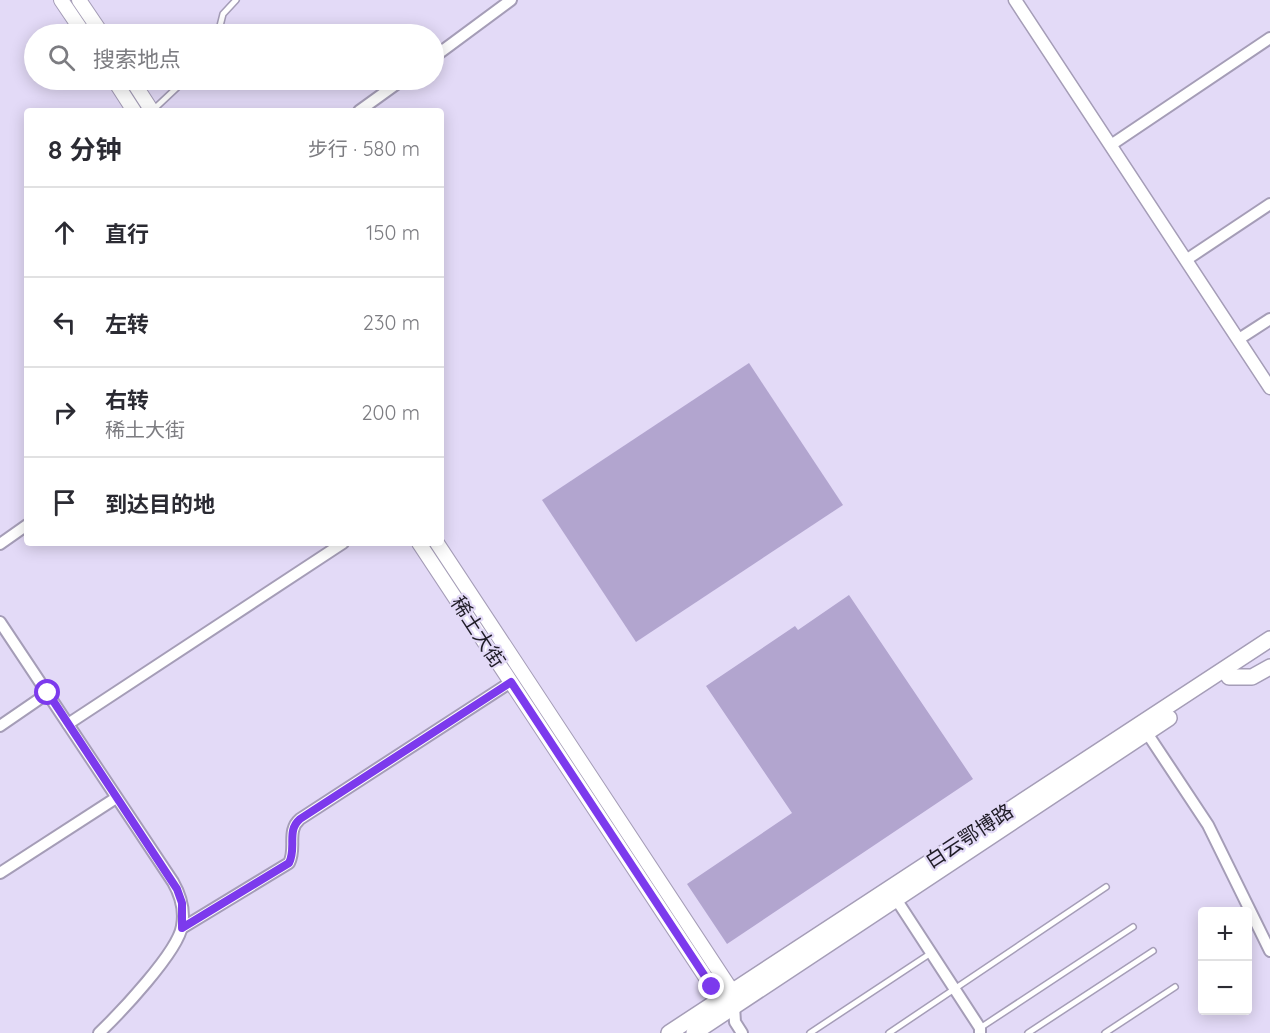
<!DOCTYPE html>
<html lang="zh">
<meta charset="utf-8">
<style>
:root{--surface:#fff;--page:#f2f2f3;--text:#2b2b33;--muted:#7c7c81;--line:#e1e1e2}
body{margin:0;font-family:Quicksand,"Noto Sans SC",sans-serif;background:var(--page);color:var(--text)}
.controls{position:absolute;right:18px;bottom:18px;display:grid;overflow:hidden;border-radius:6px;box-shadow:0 3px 15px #0003}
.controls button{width:54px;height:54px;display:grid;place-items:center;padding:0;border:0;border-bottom:2px solid var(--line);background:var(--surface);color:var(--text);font:30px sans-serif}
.stop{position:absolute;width:18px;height:18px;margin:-14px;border:4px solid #7c3aed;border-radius:50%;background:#fff}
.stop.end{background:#7c3aed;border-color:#fff;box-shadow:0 2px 6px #0008}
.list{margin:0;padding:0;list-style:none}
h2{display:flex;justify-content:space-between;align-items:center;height:78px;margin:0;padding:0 24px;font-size:26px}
h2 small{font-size:20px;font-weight:400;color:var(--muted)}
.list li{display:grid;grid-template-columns:39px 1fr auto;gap:18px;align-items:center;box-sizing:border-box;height:90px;padding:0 24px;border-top:2px solid var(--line)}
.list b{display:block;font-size:22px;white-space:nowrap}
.list p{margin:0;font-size:20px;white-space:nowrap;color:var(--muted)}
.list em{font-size:20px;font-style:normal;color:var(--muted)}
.icon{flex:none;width:33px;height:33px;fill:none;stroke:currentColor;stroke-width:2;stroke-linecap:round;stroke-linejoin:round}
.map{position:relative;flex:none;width:1270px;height:1033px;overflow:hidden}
.search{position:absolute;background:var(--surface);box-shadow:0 3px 15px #0003;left:24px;top:24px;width:420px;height:66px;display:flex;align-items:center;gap:15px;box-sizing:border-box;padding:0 21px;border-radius:33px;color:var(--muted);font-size:22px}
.panel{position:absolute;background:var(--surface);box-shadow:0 3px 15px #0003;left:24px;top:108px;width:420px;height:438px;border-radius:6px}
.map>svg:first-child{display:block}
.green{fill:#b2a5cf}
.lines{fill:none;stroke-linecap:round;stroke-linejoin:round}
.service-casing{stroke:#a59db7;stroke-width:8}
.minor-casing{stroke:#a59db7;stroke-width:14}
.tertiary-casing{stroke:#a59db7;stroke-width:15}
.secondary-casing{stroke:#a59db7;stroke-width:16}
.primary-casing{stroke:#a59db7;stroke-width:18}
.service{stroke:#fff;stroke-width:5}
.minor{stroke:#fff;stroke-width:10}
.tertiary{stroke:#fff;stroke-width:12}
.secondary{stroke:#fff;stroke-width:14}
.primary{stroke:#fff;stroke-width:15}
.route{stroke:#7c3aed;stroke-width:8}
.labels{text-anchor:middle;stroke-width:4.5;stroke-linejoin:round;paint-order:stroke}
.street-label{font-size:20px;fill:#1f1c26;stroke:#e3daf7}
</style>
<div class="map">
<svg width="1270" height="1033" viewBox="0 0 1270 1033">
<rect width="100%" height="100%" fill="#e3daf7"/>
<g class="green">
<path d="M749,363L843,505L636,642L542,500Z"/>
<path d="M849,595L973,779L727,944L687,884L792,813L706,686L795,626L798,630Z"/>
</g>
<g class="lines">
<defs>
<g id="service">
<path d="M218,34L223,14L236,0"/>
<path d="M152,111L185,80"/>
<path d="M980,1028L1133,927"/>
<path d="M810,1033L931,953"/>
<path d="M889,1033L1106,887"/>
<path d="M1028,1033L1153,951"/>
<path d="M1105,1033L1175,987"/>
</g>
<g id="minor">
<path d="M434,57L511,0"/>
<path d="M359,111L402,80"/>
<path d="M1111,145L1270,38"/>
<path d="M1186,260L1270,204"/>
<path d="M1239,339L1270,319"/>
<path d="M0,544L27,525"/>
<path d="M0,622L173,882C181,896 185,910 182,926C178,952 119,1014 99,1033"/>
<path d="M68,724L343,543"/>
<path d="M0,726L48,693"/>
<path d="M1147,733L1208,825L1270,951"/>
<path d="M0,873L116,798"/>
<path d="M896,899L980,1028V1033"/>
<path d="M182,928L289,863C297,848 286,831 300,819L511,682"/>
<path d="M734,1006L735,1022L742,1033"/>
</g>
<path id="tertiary" d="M1015,0L1270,388"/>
<g id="secondary">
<path d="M61,0L84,34"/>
<path d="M79,0L102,34"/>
<path d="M114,80L134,111"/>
<path d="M132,80L152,111"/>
<path d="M419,543L720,999L729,1004"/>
<path d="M437,543L732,991L733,1001"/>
</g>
<g id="primary">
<path d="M1229,677H1252L1270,667"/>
<path d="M669,1033L1270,639"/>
<path d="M694,1033L1169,718"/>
</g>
</defs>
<use href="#service" class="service-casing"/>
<use href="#minor" class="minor-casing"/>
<use href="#tertiary" class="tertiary-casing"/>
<use href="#secondary" class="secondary-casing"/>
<use href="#primary" class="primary-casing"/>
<use href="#service" class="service"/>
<use href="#minor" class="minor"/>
<use href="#tertiary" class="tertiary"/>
<use href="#secondary" class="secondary"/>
<use href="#primary" class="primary"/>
</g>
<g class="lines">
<path class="route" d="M48,693L177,889L182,903V928L289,863C297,848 286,831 300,819L511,682L712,987"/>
</g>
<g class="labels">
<g class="street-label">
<text transform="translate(478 632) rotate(57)" y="7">稀土大街</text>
<text transform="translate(969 836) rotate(-33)" y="7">白云鄂博路</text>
</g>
</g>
</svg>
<div class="controls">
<button>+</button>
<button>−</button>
</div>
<div class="stop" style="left:48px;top:693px"></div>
<div class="stop end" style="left:712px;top:987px"></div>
<div class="search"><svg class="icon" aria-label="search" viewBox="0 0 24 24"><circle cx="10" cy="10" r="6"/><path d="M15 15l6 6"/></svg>搜索地点</div>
<section class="panel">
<h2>8 分钟<small>步行 · 580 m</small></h2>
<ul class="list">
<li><svg class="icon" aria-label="ahead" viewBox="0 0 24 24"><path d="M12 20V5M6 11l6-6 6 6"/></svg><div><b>直行</b></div><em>150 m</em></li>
<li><svg class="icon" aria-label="left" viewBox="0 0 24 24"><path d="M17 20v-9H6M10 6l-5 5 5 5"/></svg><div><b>左转</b></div><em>230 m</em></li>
<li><svg class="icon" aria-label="right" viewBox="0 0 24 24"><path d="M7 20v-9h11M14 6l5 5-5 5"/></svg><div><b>右转</b><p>稀土大街</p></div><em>200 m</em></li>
<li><svg class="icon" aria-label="arrive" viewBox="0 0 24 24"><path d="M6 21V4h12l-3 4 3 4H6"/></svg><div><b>到达目的地</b></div></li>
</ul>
</section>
</div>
